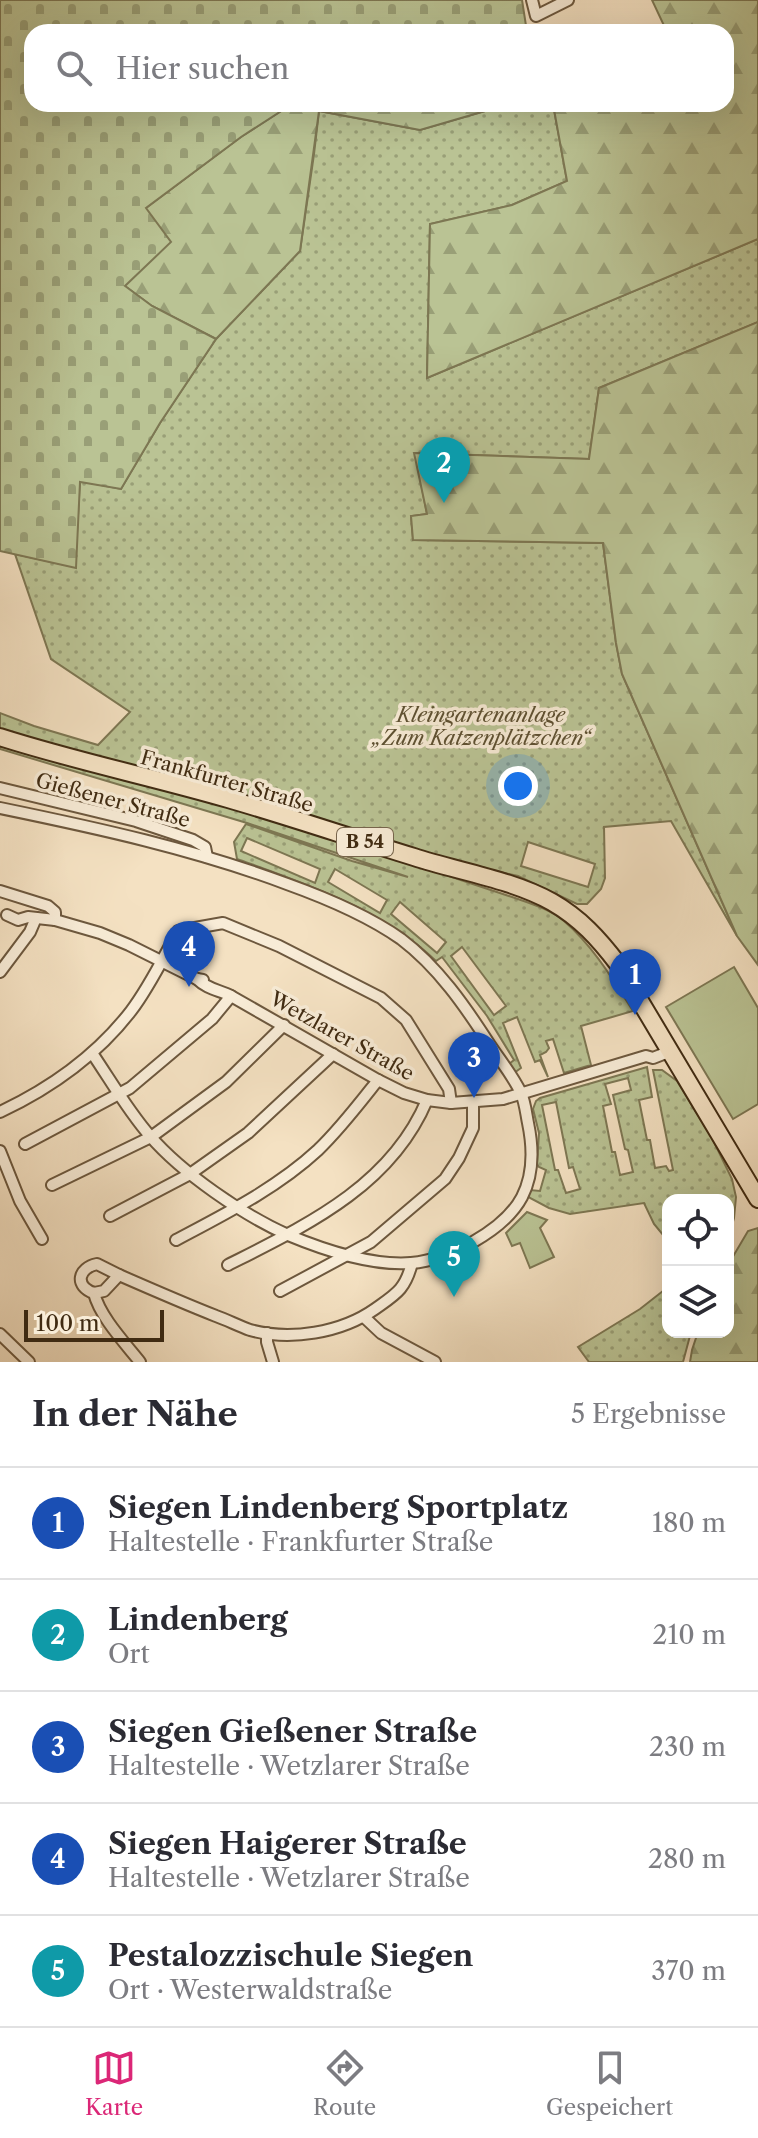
<!DOCTYPE html>
<html lang="de">
<meta charset="utf-8">
<style>
:root{--surface:#fff;--page:#f2f2f3;--text:#2b2b33;--muted:#7c7c81;--line:#e1e1e2;--accent:#db2777}
body{margin:0;font-family:"Libre Caslon Text",serif;background:var(--page);color:var(--text)}
.controls{position:absolute;right:24px;bottom:24px;display:grid;overflow:hidden;border-radius:16px;box-shadow:0 8px 32px #0002}
.controls button{width:72px;height:72px;display:grid;place-items:center;padding:0;border:0;border-bottom:2px solid var(--line);background:var(--surface);color:var(--text);font:40px sans-serif}
.scale{position:absolute;left:24px;bottom:20px;width:140px;box-sizing:border-box;padding-left:8px;border:4px solid #402b12;border-top:0;font-size:22px;line-height:28px;white-space:nowrap;color:#402b12;-webkit-text-stroke:6px #f8ecd7;paint-order:stroke}
.you{position:absolute;left:518px;top:786px;width:28px;height:28px;margin:-20px;border:6px solid #fff;border-radius:50%;background:#1a73e8;box-shadow:0 0 0 12px #1a73e833}
.badge{display:grid;place-items:center;width:52px;height:52px;border-radius:50%;background:var(--accent);color:#fff;font-size:26px;font-weight:700}
.pin{position:absolute;translate:-50% -66px;filter:drop-shadow(0 2px 4px #0008)}
.pin::after{content:'';position:absolute;top:42px;width:28px;height:24px;background:inherit;clip-path:polygon(0 0,100% 0,50% 100%)}
.list{margin:0;padding:0;list-style:none}
h2{display:flex;justify-content:space-between;align-items:center;height:104px;margin:0;padding:0 32px;font-size:34px}
h2 small{font-size:26px;font-weight:400;color:var(--muted)}
.list li{display:grid;grid-template-columns:52px 1fr auto;gap:24px;align-items:center;box-sizing:border-box;height:112px;padding:0 32px;border-top:2px solid var(--line)}
.list b{display:block;font-size:30px;white-space:nowrap}
.list p{margin:0;font-size:26px;white-space:nowrap;color:var(--muted)}
.list em{font-size:26px;font-style:normal;color:var(--muted)}
.icon{flex:none;width:44px;height:44px;fill:none;stroke:currentColor;stroke-width:2;stroke-linecap:round;stroke-linejoin:round}
.map{position:relative;flex:none;width:758px;height:1362px;overflow:hidden}
.search{position:absolute;background:var(--surface);box-shadow:0 8px 32px #0002;left:24px;right:24px;top:24px;height:88px;display:flex;align-items:center;gap:20px;box-sizing:border-box;padding:0 28px;border-radius:24px;color:var(--muted);font-size:30px}
.sheet{height:664px;background:var(--surface)}
nav{display:flex;justify-content:space-around;align-items:center;box-sizing:border-box;height:112px;border-top:2px solid var(--line);background:var(--surface);font-size:22px;color:var(--muted)}
nav a{display:grid;justify-items:center;gap:4px}
nav .on{color:var(--accent)}
.map>svg:first-child{display:block}
.grass{fill:url(#grass-dots);stroke:#7d7753;stroke-width:2;fill-rule:evenodd}
.forest{fill:url(#forest-firs);stroke:#7d7753;stroke-width:2}
.cemetery{fill:url(#cemetery-stones);stroke:#7d7753;stroke-width:2}
.park{fill:#bac394;stroke:#7d7753;stroke-width:2}
.lines{fill:none;stroke-linecap:round;stroke-linejoin:round}
.minor-casing{stroke:#6d583e;stroke-width:14}
.primary-casing{stroke:#402b12;stroke-width:20}
.minor{stroke:#f8ecd7;stroke-width:10}
.primary{stroke:#f4e1c2;stroke-width:16}
.labels{text-anchor:middle;stroke-width:7;stroke-linejoin:round;paint-order:stroke}
.shield{fill:#f8ecd7;stroke:#77654d;stroke-width:2}
.shield-label{font-size:18px;font-weight:bold;fill:#402b12}
.park-label{font-size:20px;font-style:italic;fill:#5e5132;stroke:#f8ecd7}
.street-label{font-size:20px;fill:#402b12;stroke:#f8ecd7}
</style>
<div class="map">
<svg width="758" height="1362" viewBox="0 0 758 1362">
<defs>
<pattern id="grass-dots" width="8" height="8" patternUnits="userSpaceOnUse" patternTransform="scale(2)"><rect width="8" height="8" fill="#bac394"/><path d="M2 2h.1M6 6h.1" fill="none" stroke="#999f77" stroke-width="1.8" stroke-linecap="round"/></pattern>
<pattern id="forest-firs" width="22" height="20" patternUnits="userSpaceOnUse" patternTransform="scale(2)"><rect width="22" height="20" fill="#bac394"/><path d="M5 1l3.5 6h-7zM16 11l3.5 6h-7z" fill="#999f77"/></pattern>
<pattern id="cemetery-stones" width="16" height="16" patternUnits="userSpaceOnUse" patternTransform="scale(2)"><rect width="16" height="16" fill="#bac394"/><path d="M2 7V4a2 2 0 0 1 4 0v3zM10 15v-3a2 2 0 0 1 4 0v3z" fill="#999f77"/></pattern>
</defs>
<rect width="100%" height="100%" fill="#f4e1c2"/>
<filter id="stains"><feTurbulence type="fractalNoise" baseFrequency=".0025" numOctaves="4"/><feColorMatrix values="0 0 0 0 .2 0 0 0 0 .09 0 0 0 0 .02 0 0 0 .5 -.17"/></filter>
<radialGradient id="worn" r=".72"><stop offset=".6" stop-color="#630" stop-opacity="0"/><stop offset="1" stop-color="#630" stop-opacity=".3"/></radialGradient>
<g class="grass">
<path d="M509,104H553L567,181L512,205L430,224L427,378L758,239V322L599,388L589,459L415,453L427,514L411,516L413,540L603,543L616,643L622,674L737,936L671,821L604,827L605,878L601,889L587,904H577L518,876L446,860L0,732V713L34,726L98,745L130,712L51,659L15,554L75,567L80,481L121,489L160,423L216,339L300,251L314,154L319,111L420,130ZM528,842L595,864L588,887L521,866Z"/>
<path d="M0,739L226,802L512,897C529,903 550,909 564,921C593,946 612,978 633,1011L581,1026L591,1065L564,1073L553,1039L546,1041L549,1048L546,1052L540,1055L548,1077L540,1060L535,1062L517,1017L503,1023L521,1068L514,1073L509,1064L514,1060L487,1016L442,957L436,961C382,909 306,884 237,859L234,842L246,824L352,861L408,877L247,823L0,749ZM247,838L320,869L315,883L241,851ZM335,869L387,900L380,913L328,882ZM400,902L446,942L437,953L391,914ZM462,947L506,1006L494,1015L451,956Z"/>
<path d="M647,1067L652,1097L639,1100L647,1140H650L655,1168L666,1166L669,1171L673,1170L653,1070H662L677,1081L712,1138L732,1179L736,1197L734,1218L728,1240V1200H668V1241L654,1224L644,1203L570,1214L549,1208L530,1198L528,1196L530,1190L540,1191L546,1170L539,1167L537,1164L539,1133L533,1109L536,1101L540,1098ZM628,1078L631,1090L613,1095L625,1149L628,1150L633,1172L620,1175L615,1152H612L603,1106L611,1104L605,1084ZM556,1102L569,1168L573,1167L580,1189L566,1193L558,1170H555L542,1105Z"/>
<path d="M668,1287V1332H691L683,1362H589L578,1347L640,1309Z"/>
</g>
<g class="forest">
<path d="M652,0H758V239L427,378L430,224L512,205L567,181L553,104H726V32H667Z"/>
<path d="M292,104H509L420,130L319,111L300,251L216,339L152,306L125,286L146,208L241,137Z"/>
<path d="M758,322V965L737,936L622,674L616,643L603,543L413,540L411,516L427,514L414,453L589,459L599,388Z"/>
<path d="M758,1228V1362H690L692,1350L698,1332H728V1265L748,1231Z"/>
</g>
<path class="cemetery" d="M0,0H522L527,32H32V104H292L241,137L146,208L171,242L125,286L152,306L216,339L160,423L121,489L80,482L76,568L0,551Z"/>
<g class="park">
<path d="M734,967L758,1008V1104L733,1119L666,1007Z"/>
<path d="M527,1212L547,1220L540,1228L554,1257L530,1268L520,1243L512,1246L506,1233Z"/>
</g>
<g class="lines">
<defs>
<g id="minor">
<path d="M532,0L536,16L568,0"/>
<path d="M0,788L136,821L193,840L205,847L207,857"/>
<path d="M0,808C97,828 194,849 287,884C326,898 367,915 401,939C438,967 465,1006 490,1045C500,1060 513,1076 521,1093C525,1102 526,1113 528,1123C533,1147 534,1174 522,1197C504,1231 448,1260 411,1263C372,1266 324,1250 288,1235C243,1215 182,1173 150,1136C128,1111 111,1081 92,1053"/>
<path d="M0,891L48,906L55,912V920"/>
<path d="M7,915L18,920L28,917L55,920L100,933L129,945L197,979L203,980"/>
<path d="M0,972L30,932L36,918"/>
<path d="M197,979C207,989 219,990 231,996L378,1080L404,1093L427,1100L451,1103L503,1099L646,1056L653,1058L671,1051"/>
<path d="M0,1112C51,1088 97,1055 131,1011C150,986 163,958 178,931L223,923L279,946L381,998L406,1020L449,1089L451,1103"/>
<path d="M25,1144L130,1088L212,1019L231,996"/>
<path d="M0,1151L20,1201L42,1239"/>
<path d="M52,1185L151,1137L226,1082L284,1025"/>
<path d="M110,1216L190,1174L248,1133L333,1054"/>
<path d="M176,1240C225,1214 277,1188 318,1150C340,1129 359,1104 378,1080"/>
<path d="M97,1264L119,1275L104,1291L94,1293C74,1286 78,1268 97,1264Z"/>
<path d="M228,1265C307,1225 391,1186 427,1100"/>
<path d="M119,1275C151,1289 183,1303 216,1316C227,1320 239,1326 250,1330C290,1341 341,1333 375,1309C396,1294 405,1290 412,1263"/>
<path d="M280,1291L371,1242L445,1179L459,1158L473,1128V1102"/>
<path d="M94,1293C100,1317 125,1343 140,1362"/>
<path d="M364,1317L381,1333L435,1362"/>
<path d="M267,1333V1342L273,1362"/>
<path d="M0,1334L29,1362"/>
</g>
<path id="primary" d="M0,737C75,761 152,777 228,799C290,817 352,838 414,857C457,871 513,880 552,902C580,918 599,939 618,964L758,1199"/>
</defs>
<use href="#minor" class="minor-casing"/>
<use href="#primary" class="primary-casing"/>
<use href="#minor" class="minor"/>
<use href="#primary" class="primary"/>
</g>
<g class="labels">
<rect class="shield" x="337" y="828" width="56" height="28" rx="6"/>
<g class="shield-label">
<text x="365" y="848">B 54</text>
</g>
<g class="park-label">
<text x="481" y="722">Kleingartenanlage<tspan x="481" dy="23">„Zum Katzenplätzchen“</tspan></text>
</g>
<g class="street-label">
<text transform="translate(227 781) rotate(16)" y="7">Frankfurter Straße</text>
<text transform="translate(113 800) rotate(15)" y="7">Gießener Straße</text>
<text transform="translate(342 1036) rotate(29)" y="7">Wetzlarer Straße</text>
</g>
</g>
<rect width="100%" height="100%" filter="url(#stains)"/>
<rect width="100%" height="100%" fill="url(#worn)"/>
</svg>
<div class="controls">
<button><svg class="icon" aria-label="locate" viewBox="0 0 24 24"><circle cx="12" cy="12" r="6"/><path d="M12 2v4M12 18v4M2 12h4M18 12h4"/></svg></button>
<button><svg class="icon" aria-label="layers" viewBox="0 0 24 24"><path d="M12 4l9 5-9 5-9-5zM3 14l9 5 9-5"/></svg></button>
</div>
<div class="scale">100 m</div>
<div class="you"></div>
<div class="pin badge" style="left:635px;top:1015px;background:#1a4fb4">1</div>
<div class="pin badge" style="left:444px;top:503px;background:#0f9aa8">2</div>
<div class="pin badge" style="left:474px;top:1098px;background:#1a4fb4">3</div>
<div class="pin badge" style="left:189px;top:987px;background:#1a4fb4">4</div>
<div class="pin badge" style="left:454px;top:1297px;background:#0f9aa8">5</div>
<div class="search"><svg class="icon" aria-label="search" viewBox="0 0 24 24"><circle cx="10" cy="10" r="6"/><path d="M15 15l6 6"/></svg>Hier suchen</div>
</div>
<section class="sheet">
<h2>In der Nähe<small>5 Ergebnisse</small></h2>
<ul class="list">
<li><span class="badge" style="background:#1a4fb4">1</span><div><b>Siegen Lindenberg Sportplatz</b><p>Haltestelle · Frankfurter Straße</p></div><em>180 m</em></li>
<li><span class="badge" style="background:#0f9aa8">2</span><div><b>Lindenberg</b><p>Ort</p></div><em>210 m</em></li>
<li><span class="badge" style="background:#1a4fb4">3</span><div><b>Siegen Gießener Straße</b><p>Haltestelle · Wetzlarer Straße</p></div><em>230 m</em></li>
<li><span class="badge" style="background:#1a4fb4">4</span><div><b>Siegen Haigerer Straße</b><p>Haltestelle · Wetzlarer Straße</p></div><em>280 m</em></li>
<li><span class="badge" style="background:#0f9aa8">5</span><div><b>Pestalozzischule Siegen</b><p>Ort · Westerwaldstraße</p></div><em>370 m</em></li>
</ul>
</section>
<nav>
<a class="on"><svg class="icon" aria-label="map" viewBox="0 0 24 24"><path d="M3 6l6-2 6 2 6-2v14l-6 2-6-2-6 2zM9 4v14M15 6v14"/></svg>Karte</a>
<a><svg class="icon" aria-label="directions" viewBox="0 0 24 24"><path d="M12 3l9 9-9 9-9-9zM9 14v-3h6M13 9l2 2-2 2"/></svg>Route</a>
<a><svg class="icon" aria-label="saved" viewBox="0 0 24 24"><path d="M7 4h10v16l-5-4-5 4z"/></svg>Gespeichert</a>
</nav>
